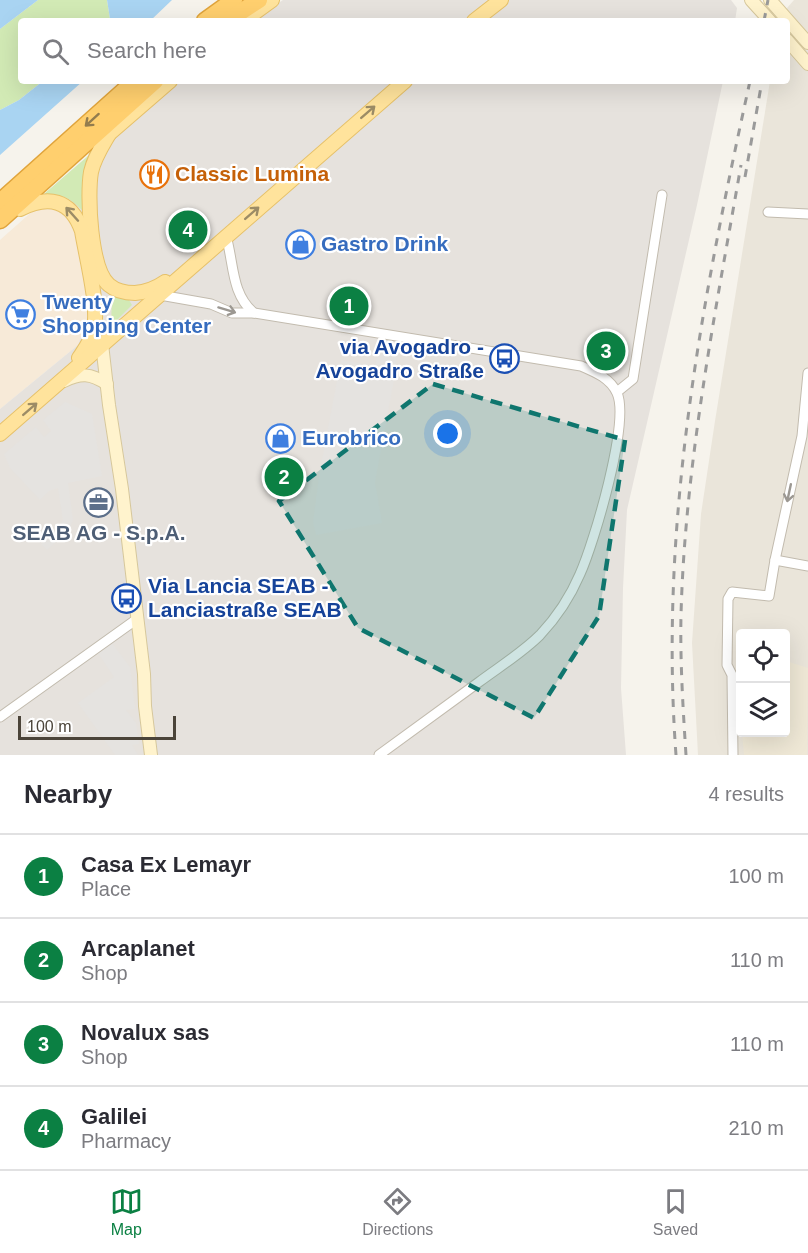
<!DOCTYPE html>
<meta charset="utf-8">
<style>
:root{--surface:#fff;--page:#f7f7f7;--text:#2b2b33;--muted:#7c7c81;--line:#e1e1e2;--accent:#0b8043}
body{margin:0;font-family:Helvetica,sans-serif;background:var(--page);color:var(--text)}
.controls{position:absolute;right:18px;bottom:18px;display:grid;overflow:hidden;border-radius:6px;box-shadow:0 6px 24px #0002}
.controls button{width:54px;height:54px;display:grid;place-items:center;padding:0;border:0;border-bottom:2px solid var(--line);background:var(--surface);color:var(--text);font:30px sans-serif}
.scale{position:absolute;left:18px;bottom:15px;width:158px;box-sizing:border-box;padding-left:6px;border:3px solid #4b4439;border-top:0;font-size:16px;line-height:21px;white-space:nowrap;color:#4b4439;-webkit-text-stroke:4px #fff;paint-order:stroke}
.you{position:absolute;left:448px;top:434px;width:21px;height:21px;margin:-15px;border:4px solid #fff;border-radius:50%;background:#1a73e8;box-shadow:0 0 0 9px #1a73e833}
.badge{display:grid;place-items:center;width:39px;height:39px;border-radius:50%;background:var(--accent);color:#fff;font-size:20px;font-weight:700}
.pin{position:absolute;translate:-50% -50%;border:3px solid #fff;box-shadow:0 2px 6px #0006}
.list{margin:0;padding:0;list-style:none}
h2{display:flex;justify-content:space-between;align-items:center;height:78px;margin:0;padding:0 24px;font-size:26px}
h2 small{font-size:20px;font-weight:400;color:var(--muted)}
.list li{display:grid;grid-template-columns:39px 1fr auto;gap:18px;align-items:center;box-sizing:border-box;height:84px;padding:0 24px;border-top:2px solid var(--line)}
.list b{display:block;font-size:22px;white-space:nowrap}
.list p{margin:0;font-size:20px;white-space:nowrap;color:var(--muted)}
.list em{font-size:20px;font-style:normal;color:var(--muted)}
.icon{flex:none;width:33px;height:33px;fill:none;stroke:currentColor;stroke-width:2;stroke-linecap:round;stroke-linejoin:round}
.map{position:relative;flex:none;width:808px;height:755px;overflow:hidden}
.search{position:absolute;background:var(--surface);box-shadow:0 6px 24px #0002;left:18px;right:18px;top:18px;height:66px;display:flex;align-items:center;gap:15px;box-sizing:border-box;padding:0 21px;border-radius:6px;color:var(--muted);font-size:22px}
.sheet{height:414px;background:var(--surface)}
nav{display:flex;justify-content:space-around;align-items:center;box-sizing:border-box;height:84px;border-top:2px solid var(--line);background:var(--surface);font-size:16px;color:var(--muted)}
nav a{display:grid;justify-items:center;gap:3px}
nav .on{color:var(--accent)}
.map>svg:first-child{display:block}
.residential{fill:#eae5da;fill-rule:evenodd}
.commercial{fill:#f7ead8}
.industrial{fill:#e6e2dd}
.education{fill:#efe8d6}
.green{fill:#d2eab5}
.parking{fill:#e5e3e0}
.water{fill:#a9d4f2}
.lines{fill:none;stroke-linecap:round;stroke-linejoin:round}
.street-casing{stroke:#c2bbae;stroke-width:11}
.secondary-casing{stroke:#d6c79b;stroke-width:14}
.primary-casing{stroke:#e6c16a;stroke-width:16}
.highway-casing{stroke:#e0a43c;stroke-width:19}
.street{stroke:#fff;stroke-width:9}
.secondary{stroke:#fff3cd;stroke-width:12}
.primary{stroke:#ffe39c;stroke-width:14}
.highway{stroke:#ffcf6e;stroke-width:16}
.rail{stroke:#9a9a9a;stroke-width:3;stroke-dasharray:8 8;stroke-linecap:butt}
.oneway{stroke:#9c8c66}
.oneway2{stroke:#937c4e}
.oneway3{stroke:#9c9892}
.marked{fill:#0f766e;fill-opacity:0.2;stroke:#0f766e;stroke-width:4.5;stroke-dasharray:12 8;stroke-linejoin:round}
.labels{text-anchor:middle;stroke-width:4.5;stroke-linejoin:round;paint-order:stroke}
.food-label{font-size:21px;font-weight:bold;fill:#c56008;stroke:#fff;text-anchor:start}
.shop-label{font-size:21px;font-weight:bold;fill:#366cbe;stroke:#fff;text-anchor:start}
.transit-label{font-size:21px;font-weight:bold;fill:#164399;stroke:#fff;text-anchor:end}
.service-label{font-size:21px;font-weight:bold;fill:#4e5e75;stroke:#fff}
</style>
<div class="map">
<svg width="808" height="755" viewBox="0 0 808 755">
<rect width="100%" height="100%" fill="#f6f3ec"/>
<path class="residential" d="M794,0H808V755H698L692,643L701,514L715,421L770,81H787V21H784L787,8ZM740,634H786V732H740Z"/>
<path class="commercial" d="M44,201L71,215L80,236L90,311L78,345L0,409V240Z"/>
<g class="industrial">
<path d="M283,0H731L737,8L735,21H251Z"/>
<path d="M175,81H723L697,205L627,510L623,588L621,688L626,755H0V409L78,345L90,311L88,274L71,215L44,201L116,132Z"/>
</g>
<path class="education" d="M786,661L808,668L807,755H744L742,733L786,732Z"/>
<g class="green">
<path d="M38,0H107L110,19L108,21H21V81H43L19,100L0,110V29Z"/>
<path d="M96,149L85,213C70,198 66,195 44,194Z"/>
<path d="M112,296L129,300L132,305L111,326Z"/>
</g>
<g class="parking">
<path d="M379,348L397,351L395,374L375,482L382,523L316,535L313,523L319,476L341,360L375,366Z"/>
<path d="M65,402L92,414L102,476L68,483L73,520L69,530L47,550L41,544L58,528L63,520L58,488L49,491L40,500L10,468L4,454L36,427L44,437L51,431L43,420Z"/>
<path d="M112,643L130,667L135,709L126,710L136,723L139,744L132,745L138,755H115L78,703L114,677L98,653Z"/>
</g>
<g class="water">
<path d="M0,0H38L0,29Z"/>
<path d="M107,0H172L150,21H108L110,19Z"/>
<path d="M43,81H83L0,155V110L19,100Z"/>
</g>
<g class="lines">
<defs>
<g id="street">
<path d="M768,212L808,214"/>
<path d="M226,236C234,263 231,294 254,313"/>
<path d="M160,295L211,304L232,313H254L581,366C595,372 610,378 617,393C630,422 594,543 580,574C571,595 556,618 540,635C522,653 499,667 479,682C445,707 412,731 379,755"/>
<path d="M617,392L633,379L662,195"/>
<path d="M775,560L808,566"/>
<path d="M0,717L137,619"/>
<path d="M733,755L732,675L727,665L728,599L732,592L769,596L775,560L802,436L808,373"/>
</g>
<g id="secondary">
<path d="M751,0L770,21"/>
<path d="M770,0L808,43"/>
<path d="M787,40L808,64"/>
<path d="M102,344L109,405L122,489L144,674L145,706L151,755"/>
<path d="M64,381C81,373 90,373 107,384"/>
</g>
<g id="primary">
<path d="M243,21L272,0"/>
<path d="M474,21L501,0"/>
<path d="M109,134C102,146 94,158 91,172C87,195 90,269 109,285C116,291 125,293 135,293C147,292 155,289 165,282"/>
<path d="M103,139L170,81"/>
<path d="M20,209C48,195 71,199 82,231C86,256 99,305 94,329C92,340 85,349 79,358"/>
<path d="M0,434L405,81"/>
</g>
<g id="highway">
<path d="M205,21L234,0"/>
<path d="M227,21L259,0"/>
<path d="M0,202L135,81"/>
<path d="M0,220L155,81"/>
</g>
</defs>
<use href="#street" class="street-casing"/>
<use href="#secondary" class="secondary-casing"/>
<use href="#primary" class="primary-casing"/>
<use href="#highway" class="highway-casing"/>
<use href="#street" class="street"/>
<use href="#secondary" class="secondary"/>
<use href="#primary" class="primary"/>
<use href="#highway" class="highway"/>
<g class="rail">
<path d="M764,21L768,0"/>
<path d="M745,177L762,81"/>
<path d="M676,755C659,525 701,304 750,81"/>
<path d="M686,755C683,708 680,661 681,615C685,464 715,314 741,165"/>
</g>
</g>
<defs><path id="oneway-shaft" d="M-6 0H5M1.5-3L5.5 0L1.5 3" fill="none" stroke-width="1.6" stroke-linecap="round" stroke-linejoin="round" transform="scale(1.5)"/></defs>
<g class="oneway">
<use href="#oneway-shaft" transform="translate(368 112) rotate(-41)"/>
<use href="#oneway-shaft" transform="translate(252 213) rotate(-41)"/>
<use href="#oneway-shaft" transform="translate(72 214) rotate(-132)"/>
<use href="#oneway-shaft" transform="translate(30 409) rotate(-41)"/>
</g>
<use class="oneway2" href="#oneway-shaft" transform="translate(92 120) rotate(138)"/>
<g class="oneway3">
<use href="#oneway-shaft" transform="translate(227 310) rotate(17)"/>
<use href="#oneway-shaft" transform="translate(789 493) rotate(102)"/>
</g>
<path class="marked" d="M433,384L625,440L599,616L534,718L358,628L279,501Z"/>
<defs>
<symbol id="restaurant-ring" viewBox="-11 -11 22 22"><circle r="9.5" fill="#fff" stroke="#e8710a" stroke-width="1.5"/><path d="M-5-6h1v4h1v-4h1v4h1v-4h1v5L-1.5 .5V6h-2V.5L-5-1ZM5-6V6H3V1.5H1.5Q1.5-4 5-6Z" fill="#e8710a"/></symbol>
<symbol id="shop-ring" viewBox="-11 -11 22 22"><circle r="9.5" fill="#fff" stroke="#3f7fe0" stroke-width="1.5"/><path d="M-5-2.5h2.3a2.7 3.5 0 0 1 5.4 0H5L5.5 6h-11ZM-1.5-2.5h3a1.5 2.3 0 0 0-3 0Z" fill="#3f7fe0"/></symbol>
<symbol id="supermarket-ring" viewBox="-11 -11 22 22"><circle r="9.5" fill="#fff" stroke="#3f7fe0" stroke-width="1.5"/><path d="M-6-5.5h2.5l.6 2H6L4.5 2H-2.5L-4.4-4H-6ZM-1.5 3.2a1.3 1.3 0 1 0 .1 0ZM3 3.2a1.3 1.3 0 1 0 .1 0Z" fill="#3f7fe0"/></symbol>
<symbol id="bus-ring" viewBox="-11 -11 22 22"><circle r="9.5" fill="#fff" stroke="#1a4fb4" stroke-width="1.5"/><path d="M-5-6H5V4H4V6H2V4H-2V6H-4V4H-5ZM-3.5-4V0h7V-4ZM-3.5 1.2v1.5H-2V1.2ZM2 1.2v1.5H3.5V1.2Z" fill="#1a4fb4"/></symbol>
<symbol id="office-ring" viewBox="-11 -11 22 22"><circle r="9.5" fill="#fff" stroke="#5c6f8a" stroke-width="1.5"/><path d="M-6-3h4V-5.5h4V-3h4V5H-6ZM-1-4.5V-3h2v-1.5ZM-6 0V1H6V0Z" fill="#5c6f8a"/></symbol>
</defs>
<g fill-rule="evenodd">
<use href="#restaurant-ring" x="138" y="158" width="33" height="33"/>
<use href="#shop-ring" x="284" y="228" width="33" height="33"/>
<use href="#supermarket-ring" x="4" y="298" width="33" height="33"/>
<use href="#bus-ring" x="488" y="342" width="33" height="33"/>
<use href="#shop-ring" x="264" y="422" width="33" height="33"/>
<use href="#office-ring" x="82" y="486" width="33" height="33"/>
<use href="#bus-ring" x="110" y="582" width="33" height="33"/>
</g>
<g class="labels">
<g class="food-label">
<text x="175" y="181">Classic Lumina</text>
</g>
<g class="shop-label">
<text x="321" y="251">Gastro Drink</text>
<text x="42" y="309">Twenty<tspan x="42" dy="24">Shopping Center</tspan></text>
<text x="302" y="445">Eurobrico</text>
</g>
<g class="transit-label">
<text x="484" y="354">via Avogadro -<tspan x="484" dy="24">Avogadro Straße</tspan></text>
<text x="148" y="593" text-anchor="start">Via Lancia SEAB -<tspan x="148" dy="24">Lanciastraße SEAB</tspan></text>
</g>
<g class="service-label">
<text x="99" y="540">SEAB AG - S.p.A.</text>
</g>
</g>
</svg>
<div class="controls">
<button><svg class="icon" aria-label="locate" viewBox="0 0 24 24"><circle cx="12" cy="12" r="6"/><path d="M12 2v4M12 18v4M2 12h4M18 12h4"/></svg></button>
<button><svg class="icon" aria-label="layers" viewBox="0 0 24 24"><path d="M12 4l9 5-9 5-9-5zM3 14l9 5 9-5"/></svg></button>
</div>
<div class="scale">100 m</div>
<div class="you"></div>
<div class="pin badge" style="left:349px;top:306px">1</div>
<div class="pin badge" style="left:284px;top:477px">2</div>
<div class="pin badge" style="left:606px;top:351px">3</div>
<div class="pin badge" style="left:188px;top:230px">4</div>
<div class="search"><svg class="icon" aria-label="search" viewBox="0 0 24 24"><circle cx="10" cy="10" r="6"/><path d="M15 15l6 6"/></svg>Search here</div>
</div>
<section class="sheet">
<h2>Nearby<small>4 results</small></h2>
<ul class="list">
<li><span class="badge">1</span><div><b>Casa Ex Lemayr</b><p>Place</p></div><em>100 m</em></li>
<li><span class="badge">2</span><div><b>Arcaplanet</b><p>Shop</p></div><em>110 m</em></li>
<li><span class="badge">3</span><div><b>Novalux sas</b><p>Shop</p></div><em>110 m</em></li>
<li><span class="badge">4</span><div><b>Galilei</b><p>Pharmacy</p></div><em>210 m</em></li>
</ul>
</section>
<nav>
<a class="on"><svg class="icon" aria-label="map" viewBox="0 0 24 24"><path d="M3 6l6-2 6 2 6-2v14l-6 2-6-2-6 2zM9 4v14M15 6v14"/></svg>Map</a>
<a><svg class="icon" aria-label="directions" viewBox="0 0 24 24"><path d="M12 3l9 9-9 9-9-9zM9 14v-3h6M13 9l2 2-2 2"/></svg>Directions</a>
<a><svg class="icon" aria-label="saved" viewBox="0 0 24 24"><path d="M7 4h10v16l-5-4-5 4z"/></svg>Saved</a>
</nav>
